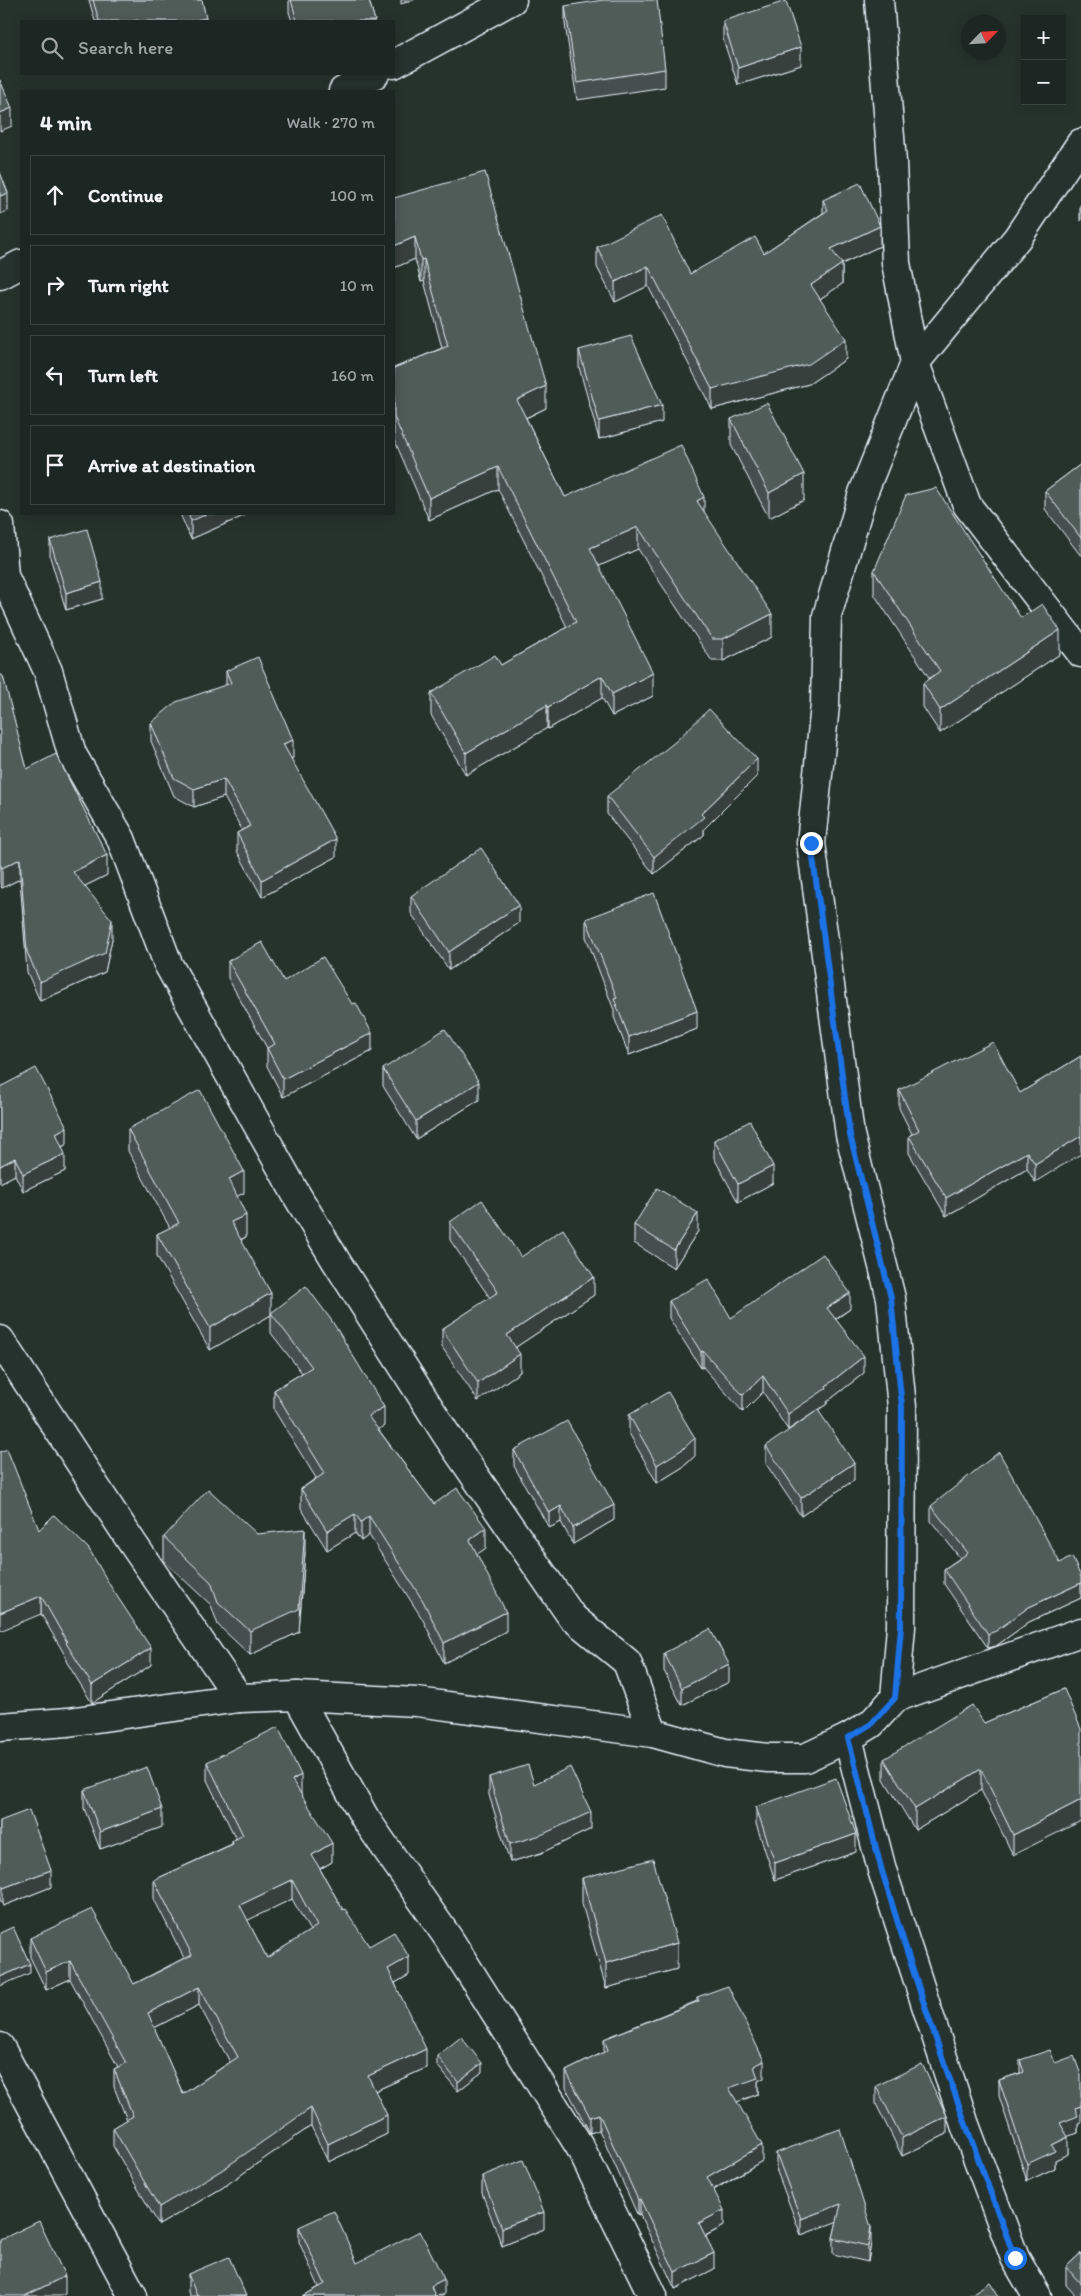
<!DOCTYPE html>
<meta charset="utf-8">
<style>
:root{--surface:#1c2622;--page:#252e2a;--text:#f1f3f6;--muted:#a0a5a5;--line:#3a4340}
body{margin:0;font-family:Itim,sans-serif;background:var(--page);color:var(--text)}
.controls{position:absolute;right:15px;top:15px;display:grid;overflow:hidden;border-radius:0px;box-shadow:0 2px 12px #0003}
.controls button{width:45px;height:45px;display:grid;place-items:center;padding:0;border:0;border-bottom:1px solid var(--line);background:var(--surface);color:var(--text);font:25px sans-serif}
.compass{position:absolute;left:961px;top:15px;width:45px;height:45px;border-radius:50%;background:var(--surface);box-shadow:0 2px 12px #0003;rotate:65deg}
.stop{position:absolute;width:15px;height:15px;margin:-11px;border:4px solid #1a73e8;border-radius:50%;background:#fff}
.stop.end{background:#1a73e8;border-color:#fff;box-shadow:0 1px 5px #0008}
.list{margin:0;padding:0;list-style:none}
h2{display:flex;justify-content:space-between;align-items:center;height:65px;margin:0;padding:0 20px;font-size:21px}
h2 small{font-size:16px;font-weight:400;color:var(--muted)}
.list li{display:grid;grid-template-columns:32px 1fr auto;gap:15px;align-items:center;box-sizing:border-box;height:80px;margin:0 10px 10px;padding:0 10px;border:1px solid var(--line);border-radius:0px}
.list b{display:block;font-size:19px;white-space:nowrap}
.list em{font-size:16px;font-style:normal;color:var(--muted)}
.icon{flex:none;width:28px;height:28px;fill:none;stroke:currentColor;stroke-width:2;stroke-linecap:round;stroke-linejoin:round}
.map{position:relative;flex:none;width:1081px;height:2296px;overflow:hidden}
.search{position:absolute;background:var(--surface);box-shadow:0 2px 12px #0003;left:20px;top:20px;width:375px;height:55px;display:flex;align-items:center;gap:12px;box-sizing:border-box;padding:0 18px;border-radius:0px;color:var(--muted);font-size:19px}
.panel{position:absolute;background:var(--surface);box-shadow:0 2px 12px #0003;left:20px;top:90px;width:375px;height:425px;border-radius:0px}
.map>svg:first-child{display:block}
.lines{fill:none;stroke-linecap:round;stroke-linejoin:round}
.street-casing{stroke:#e8f1f8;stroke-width:31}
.street{stroke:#26332d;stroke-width:28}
.wall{fill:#454f4d;stroke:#e8f1f8;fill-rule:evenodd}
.shaded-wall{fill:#38403e;stroke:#e8f1f8}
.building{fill:#505c59;stroke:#e8f1f8;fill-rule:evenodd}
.route{stroke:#1a73e8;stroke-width:6}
</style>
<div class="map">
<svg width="1081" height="2296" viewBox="0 0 1081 2296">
<rect width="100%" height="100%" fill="#26332d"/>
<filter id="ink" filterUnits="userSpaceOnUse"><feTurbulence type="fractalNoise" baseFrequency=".02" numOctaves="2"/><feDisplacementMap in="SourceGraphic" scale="10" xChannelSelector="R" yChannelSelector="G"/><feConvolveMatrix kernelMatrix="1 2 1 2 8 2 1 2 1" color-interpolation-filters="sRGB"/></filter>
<g filter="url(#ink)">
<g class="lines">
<defs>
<g id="street">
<path d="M879,0L892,162L896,263L915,363L967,505L1081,653"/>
<path d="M394,64L512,0"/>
<path d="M343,91L375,74"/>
<path d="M0,275L21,264"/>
<path d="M0,525L4,576L48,671L72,754L121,839L168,964L296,1194L336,1261L446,1434L572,1617L627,1662L653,1733"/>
<path d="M0,1340L133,1544L239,1698"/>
<path d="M297,1696L365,1818L449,1939L580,2147L653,2296"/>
<path d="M895,1698L1081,1632"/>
<path d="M0,1727L68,1722L239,1698L297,1696L417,1702L653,1733L725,1753L768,1758H805L848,1738L871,1724L895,1698L901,1627L902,1407L891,1298L850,1135L811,843L825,705L827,616L863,493L915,363L1018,237L1081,143"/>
<path d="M848,1738L882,1870L965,2125L1015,2258L1037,2296"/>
<path d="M0,2047L133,2296"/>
</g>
</defs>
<use href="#street" class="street-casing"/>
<use href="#street" class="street"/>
</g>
<g class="wall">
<path d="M89,0H202L206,21H95Z"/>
<path d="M289,0H369L375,21H292L289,12Z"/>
<path d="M565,6L665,69V87L577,100L565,24Z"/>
<path d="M723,21L801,65L738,85L723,39Z"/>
<path d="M394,198L546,408L526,418L565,497L704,512L772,637L723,661H712L638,549L599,566L653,696L612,716L602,698L548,729L547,728L466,775L431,715V693L501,665L567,627L498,489L429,520L394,439V368L442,348L424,281L421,282L415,259L394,268Z"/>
<path d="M823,200L880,246L842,264V284L820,299L846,359L809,384L712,409L648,286L615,302L597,267V247L690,274L764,253L823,213Z"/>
<path d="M1081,204V221L1080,219V205Z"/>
<path d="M579,350L662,422L599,439L579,367Z"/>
<path d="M731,419L804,500L769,518L731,445Z"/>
<path d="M1081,464V556L1045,509V491Z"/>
<path d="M180,514H248L191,539Z"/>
<path d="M50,540L102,599L66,610L50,557Z"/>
<path d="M874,571L1021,618L1060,654L940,733L923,707V683L930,679L874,594Z"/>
<path d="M226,671L293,758L291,759L336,857L262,897L237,851V833L242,830L224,797L194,807L174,796L151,741V723L226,685Z"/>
<path d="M0,674L27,769L107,875L85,886L112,939L105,972L40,1001L27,972L20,879L2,888L0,884Z"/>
<path d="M757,776L704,829V835L654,874L607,814V796Z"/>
<path d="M411,896L519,923L449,970L411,913Z"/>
<path d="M586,919L697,1029L629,1055L614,1017V1010L586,937Z"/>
<path d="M228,961L284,981L372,1051L283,1097L267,1066V1048L228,978Z"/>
<path d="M1081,1056L1035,1182L1027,1169L946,1216L909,1153V1136L912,1134L899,1108V1090L1020,1093Z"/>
<path d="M383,1069L479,1100L416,1139L383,1086Z"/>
<path d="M0,1087L67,1144L62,1147L65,1171L23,1191L15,1175L0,1183Z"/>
<path d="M128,1129L244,1193L237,1196L246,1237L241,1240L271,1315L210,1350L157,1256V1234L170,1228L128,1151Z"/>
<path d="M714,1140L773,1183L738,1202L714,1158Z"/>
<path d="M450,1222L521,1257L594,1295L516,1347L520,1372L478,1401L442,1347V1329L490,1298L450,1240Z"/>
<path d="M634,1225L698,1231L674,1268L634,1243Z"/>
<path d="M669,1301L731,1318L850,1309L836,1319L864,1373L827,1402V1404L788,1430L763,1392L743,1412L703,1367L701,1368L669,1318Z"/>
<path d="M271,1313L384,1426L378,1429L434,1504L486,1548L477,1554L506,1631L444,1663L423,1620L369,1535L361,1541L355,1533L327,1550L301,1508V1489L316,1478L274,1410V1390L302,1373L271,1333Z"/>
<path d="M629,1415L695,1456L683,1467L657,1483L629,1433Z"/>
<path d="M766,1446L854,1480L801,1516L766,1464Z"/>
<path d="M514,1450L614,1520L573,1544L561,1522L549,1528L514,1466Z"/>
<path d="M931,1506L1060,1563L1081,1577V1598L1029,1622L996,1646L988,1648L944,1584V1569L960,1558L931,1521Z"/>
<path d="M39,1530L151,1665L92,1703L66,1661V1657L41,1614Z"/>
<path d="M257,1534L305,1552L299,1632L250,1655L218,1625L211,1605L164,1561V1537Z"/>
<path d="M664,1653L729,1682L682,1705L664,1671Z"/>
<path d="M1064,1689L1013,1855L981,1790L915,1830L884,1779V1759L984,1723Z"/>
<path d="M207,1762L301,1794L332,1862L320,1869L343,1910L369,1946L409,1975L395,1983L426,2068L375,2091L387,2134L328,2162L311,2126L222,2188L159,2225L113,2146V2128L127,2120L114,2087V2069L118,2067L70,1979L46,1990L30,1957V1938L134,1984L184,1958L154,1899V1880L232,1844V1841L236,1839L207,1780ZM292,1899L310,1931L267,1958L247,1920ZM199,2005L230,2062L183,2094L154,2028Z"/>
<path d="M489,1777L534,1784L591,1829L541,1853L510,1862L489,1795Z"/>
<path d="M84,1790L162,1827L100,1849L84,1808Z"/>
<path d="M756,1807L856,1852L775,1880L756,1824Z"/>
<path d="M0,1821L51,1887L3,1906L0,1899Z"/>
<path d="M582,1878L677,1969L606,1988L582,1904Z"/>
<path d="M697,1997L764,2078L758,2081V2094L737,2102L762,2161L714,2190L724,2226L706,2236L714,2269L675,2289L640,2215L638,2216L599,2130L590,2133L566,2088V2071L604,2052V2039L697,2001Z"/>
<path d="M437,2056L482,2072L458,2091L437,2065Z"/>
<path d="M1020,2060L1055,2063L1078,2124V2133L1067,2136L1068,2154L1055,2160V2168L1027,2181L999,2096V2080L1020,2073Z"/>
<path d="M876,2086L947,2134L902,2156L876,2104Z"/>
<path d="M776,2153L871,2243L868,2262L833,2254V2238L837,2221L801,2235L776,2169Z"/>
<path d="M482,2176L544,2229L502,2246L482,2193Z"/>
<path d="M299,2227L357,2263L444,2295L443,2296H303L319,2287L299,2242Z"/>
<path d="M1081,2253V2296H1076L1066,2285V2267Z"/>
<path d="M188,2274L246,2296H190L188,2292Z"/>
</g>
<g class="shaded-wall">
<path d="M401,0H414L401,4Z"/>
<path d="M206,18V21H189Z"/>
<path d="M801,47V65L738,85V68Z"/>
<path d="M12,108V126L0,131V113Z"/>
<path d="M8,193V211L0,214V196Z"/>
<path d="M880,226V246L831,269V249Z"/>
<path d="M415,237V259L394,268V246Z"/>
<path d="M424,259V281L421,282V260Z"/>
<path d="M842,264V284L811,305V285Z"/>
<path d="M648,266V286L615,302V282Z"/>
<path d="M846,339V359L809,384L712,409V389Z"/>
<path d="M546,386V408L517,422V400Z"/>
<path d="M662,405V422L599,439V421Z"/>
<path d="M498,467V489L429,520V498Z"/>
<path d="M804,474V500L769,518V493Z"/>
<path d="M704,497V519L697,501Z"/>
<path d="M207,514H248L191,539V521Z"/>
<path d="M638,527V549L590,570V548Z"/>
<path d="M102,582V599L66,610V593Z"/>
<path d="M772,614V637L723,661V639Z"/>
<path d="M1060,630V654L940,733V710Z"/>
<path d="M653,673V696L612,716V694Z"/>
<path d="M602,676V698L548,729V707Z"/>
<path d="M547,705V728L466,775V753Z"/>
<path d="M293,740V758L283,762V744Z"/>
<path d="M757,759V776L704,829V835L654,874V857L701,814Z"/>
<path d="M224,779V797L194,807V789Z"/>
<path d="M336,839V857L262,897V880Z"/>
<path d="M107,855V875L73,892V872Z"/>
<path d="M20,859V879L2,888V868Z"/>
<path d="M519,905V923L449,970V952Z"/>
<path d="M112,920V939L105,972L40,1001V982Z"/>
<path d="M697,1011V1029L629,1055V1037Z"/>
<path d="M372,1033V1051L283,1097V1079Z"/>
<path d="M479,1082V1100L416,1139V1121Z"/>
<path d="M67,1127V1144L56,1150V1133Z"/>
<path d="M1081,1136V1154L1035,1182V1164Z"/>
<path d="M1027,1152V1169L946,1216V1198Z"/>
<path d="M65,1154V1171L23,1191V1174Z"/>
<path d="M15,1158V1175L0,1183V1166Z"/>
<path d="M773,1166V1183L738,1202V1184Z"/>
<path d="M244,1171V1193L229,1200V1179Z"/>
<path d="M698,1213V1231L674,1268V1250Z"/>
<path d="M246,1215V1237L231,1244V1222Z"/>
<path d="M594,1277V1295L507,1353V1335Z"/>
<path d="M271,1293V1315L210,1350V1328Z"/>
<path d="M850,1293V1309L827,1324V1308Z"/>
<path d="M703,1351V1367L701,1368V1352Z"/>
<path d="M520,1354V1372L478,1401V1383Z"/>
<path d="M864,1356V1373L827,1402V1404L788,1430V1414L826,1386Z"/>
<path d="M763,1376V1392L743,1412V1395Z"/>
<path d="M384,1407V1426L368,1435V1416Z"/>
<path d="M695,1438V1456L683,1467L657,1483V1465Z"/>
<path d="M854,1463V1480L801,1516V1498Z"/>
<path d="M614,1505V1520L573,1544V1528Z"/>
<path d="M561,1506V1522L549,1528V1513Z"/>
<path d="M355,1514V1533L327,1550V1531Z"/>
<path d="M369,1516V1535L361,1541V1522Z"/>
<path d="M486,1528V1548L470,1559V1540Z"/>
<path d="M305,1529V1552L299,1632L250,1655V1631Z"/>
<path d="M1081,1583V1598L1029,1622L996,1646L988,1648V1634L1029,1607Z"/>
<path d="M41,1596V1614L0,1631V1613Z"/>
<path d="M506,1612V1631L444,1663V1643Z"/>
<path d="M151,1648V1665L92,1703V1685Z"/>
<path d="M729,1664V1682L682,1705V1688Z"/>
<path d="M981,1769V1790L915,1830V1809Z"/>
<path d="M301,1775V1794L292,1798V1780Z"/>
<path d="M1081,1800V1821L1013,1855V1835Z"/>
<path d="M162,1809V1827L100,1849V1832Z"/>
<path d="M591,1812V1829L541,1853L510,1862V1844Z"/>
<path d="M856,1834V1852L775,1880V1863Z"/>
<path d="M332,1843V1862L312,1873V1855Z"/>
<path d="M51,1870V1887L3,1906V1888Z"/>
<path d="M292,1880V1899L240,1924V1905Z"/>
<path d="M677,1943V1969L606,1988V1963Z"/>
<path d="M409,1957V1975L388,1987V1969Z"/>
<path d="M70,1961V1979L46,1990V1972Z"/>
<path d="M30,1964V1973L0,1986V1977Z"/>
<path d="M199,1987V2005L148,2031V2013Z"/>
<path d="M426,2049V2068L368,2094V2076Z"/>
<path d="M764,2061V2078L758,2081V2094L729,2105V2088L754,2066Z"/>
<path d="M482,2063V2072L458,2091V2082Z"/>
<path d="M1081,2106V2123L1078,2124V2133L1060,2139V2123L1075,2108Z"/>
<path d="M311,2108V2126L222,2188L159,2225V2207Z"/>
<path d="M599,2114V2130L590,2133V2117Z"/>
<path d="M387,2115V2134L328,2162V2144Z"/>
<path d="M947,2116V2134L902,2156V2138Z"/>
<path d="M1068,2137V2154L1055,2160V2168L1027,2181V2164L1052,2145Z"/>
<path d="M762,2145V2161L707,2193V2177Z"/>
<path d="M640,2199V2215L638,2216V2200Z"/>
<path d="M841,2204V2220L801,2235V2219Z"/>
<path d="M724,2210V2226L699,2239V2223Z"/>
<path d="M544,2212V2229L502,2246V2228Z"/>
<path d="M871,2227V2243L868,2262V2246Z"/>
<path d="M714,2253V2269L675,2289V2272Z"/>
<path d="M65,2276V2294L61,2296H25Z"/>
<path d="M444,2279V2295L431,2296V2286Z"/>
</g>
<g class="building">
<path d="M93,0H202L206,18L189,21H138V20L131,21H99Z"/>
<path d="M291,0H369L375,21H297Z"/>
<path d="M603,0H657L665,69L577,83L565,6Z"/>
<path d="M786,1L801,47L738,68L723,21Z"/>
<path d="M0,80L12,108L0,113Z"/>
<path d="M0,172L8,193L0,196Z"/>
<path d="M485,172L546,386L517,400L565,497L681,445L704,497L697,501L772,614L723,639H712L638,527L590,548L653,673L612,694L602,676L548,707L547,705L466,753L431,693L495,655L501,665L576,622L498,467L429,498L394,417V368L448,346L424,259L421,260L415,237L394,246V198Z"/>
<path d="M860,183L880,226L831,249L842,264L811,285L846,339L809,364L712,389L648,266L615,282L597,247L662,215L690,274L755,237L764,253L828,210L823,200Z"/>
<path d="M631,336L662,405L599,421L579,350Z"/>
<path d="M767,403L804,474L769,493L731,419Z"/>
<path d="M1081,464V538L1045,491Z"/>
<path d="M936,488L1021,618L1042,604L1060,630L940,710L923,683L940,671L874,571L906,495Z"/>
<path d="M188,514H207L191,521Z"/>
<path d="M87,529L102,582L66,593L50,540Z"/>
<path d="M258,657L293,740L283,744L336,839L262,880L237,833L250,826L224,779L194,789L174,778L151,723L176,702L231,683L226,671Z"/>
<path d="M0,674L3,676L27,769L56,754L107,855L73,872L112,920L105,953L40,982L27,952L20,859L2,868L0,864Z"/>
<path d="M709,709L757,759L701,814L704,817L654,857L607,796L676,741Z"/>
<path d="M481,848L519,905L449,952L411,896Z"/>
<path d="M654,893L697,1011L629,1037L614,999L617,998L586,919Z"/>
<path d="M262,942L284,981L323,957L352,1004L356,1003L372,1033L283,1079L267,1048L275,1044L228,961Z"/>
<path d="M445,1029L479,1082L416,1121L383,1069Z"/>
<path d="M993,1042L1020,1093L1081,1056V1136L1035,1164L1027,1152L946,1198L909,1136L919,1130L899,1090Z"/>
<path d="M36,1068L67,1127L56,1133L65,1154L23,1174L15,1158L0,1166V1087Z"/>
<path d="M200,1090L244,1171L229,1179L246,1215L231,1222L271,1293L210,1328L157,1234L179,1223L128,1129Z"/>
<path d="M750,1121L773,1166L738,1184L714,1140Z"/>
<path d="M657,1188L698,1213L674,1250L634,1225Z"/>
<path d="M482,1200L521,1257L563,1229L594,1277L507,1335L520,1354L478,1383L442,1329L498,1292L450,1222Z"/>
<path d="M823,1254L850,1293L827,1308L864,1356L826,1386L827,1388L788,1414L763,1376L743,1395L703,1351L701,1352L669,1301L708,1279L731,1318Z"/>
<path d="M306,1286L332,1321L384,1407L368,1416L434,1504L457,1488L486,1528L470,1540L506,1612L444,1643L423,1601L369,1516L361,1522L355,1514L327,1531L301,1489L325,1473L274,1390L312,1367L271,1313Z"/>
<path d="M668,1392L695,1438L683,1449L657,1465L629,1415Z"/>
<path d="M818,1410L854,1463L801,1498L766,1446Z"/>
<path d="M567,1421L614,1505L573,1528L561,1506L549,1513L514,1450Z"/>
<path d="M7,1449L39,1530L54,1515L89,1549L111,1587L151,1648L92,1685L66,1643L67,1642L41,1596L0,1613V1452Z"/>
<path d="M999,1452L1060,1563L1072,1557L1081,1577V1583L1029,1607L996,1631L988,1634L944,1569L968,1553L931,1506Z"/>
<path d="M208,1489L257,1534L305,1529L299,1609L250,1631L218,1602L211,1582L164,1537Z"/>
<path d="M710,1629L729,1664L682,1688L664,1653Z"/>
<path d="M1064,1689L1081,1729V1800L1013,1835L981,1769L915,1809L884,1759L972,1705L984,1723Z"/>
<path d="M278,1727L301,1775L292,1780L332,1843L312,1855L343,1910L345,1909L369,1946L394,1932L409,1957L388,1969L426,2049L368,2076L387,2115L328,2144L311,2108L222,2170L159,2207L113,2128L133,2116L114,2069L126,2063L70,1961L46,1972L30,1938L92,1909L134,1984L192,1955L154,1880L233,1844L232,1841L243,1835L207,1762ZM292,1880L317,1926L267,1958L240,1905ZM199,1987L238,2057L183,2094L148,2013Z"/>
<path d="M528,1765L534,1784L570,1767L591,1812L541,1835L510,1844L489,1777Z"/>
<path d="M147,1767L162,1809L100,1832L84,1790Z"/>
<path d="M836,1778L856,1834L775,1863L756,1807Z"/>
<path d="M29,1810L51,1870L3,1888L0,1881V1821Z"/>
<path d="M653,1859L677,1943L606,1963L582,1878Z"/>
<path d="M13,1927L30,1964L0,1977V1933Z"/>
<path d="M728,1986L764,2061L754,2066L758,2078L729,2088L762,2145L707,2177L724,2210L699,2223L714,2253L675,2272L640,2199L638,2200L599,2114L590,2117L566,2071L608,2050L604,2039L699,2001L697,1997Z"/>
<path d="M461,2037L482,2063L458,2082L437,2056Z"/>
<path d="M1050,2050L1055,2063L1074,2056L1081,2075V2106L1075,2108L1078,2116L1060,2123L1068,2137L1052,2145L1055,2151L1027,2164L999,2080L1024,2072L1020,2060Z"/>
<path d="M922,2064L947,2116L902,2138L876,2086Z"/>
<path d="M840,2129L871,2227L868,2246L833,2238L841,2204L801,2219L776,2153Z"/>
<path d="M523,2160L544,2212L502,2228L482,2176Z"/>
<path d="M334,2211L357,2263L420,2231L444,2279L431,2286L435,2296H303L325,2284L299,2227Z"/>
<path d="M39,2221L65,2276L25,2296H0V2240Z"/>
<path d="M1081,2253V2284L1066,2267Z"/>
<path d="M229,2257L246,2296H197L188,2274Z"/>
<path d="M990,2282L999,2296H968Z"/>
</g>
</g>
<g class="lines" filter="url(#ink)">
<path class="route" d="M811,843L850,1135L891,1298L902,1407L901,1627L895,1698L871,1724L848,1738C860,1782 870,1827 882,1871C921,2002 967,2131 1015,2258"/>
</g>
</svg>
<div class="controls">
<button>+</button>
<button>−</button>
</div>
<svg class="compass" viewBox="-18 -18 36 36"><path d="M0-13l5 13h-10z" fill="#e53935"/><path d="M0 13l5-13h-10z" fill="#a0a5a5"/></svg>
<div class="stop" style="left:1015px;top:2258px"></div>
<div class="stop end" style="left:811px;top:843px"></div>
<div class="search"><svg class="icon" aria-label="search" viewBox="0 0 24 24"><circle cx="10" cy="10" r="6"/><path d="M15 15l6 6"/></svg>Search here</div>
<section class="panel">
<h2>4 min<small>Walk · 270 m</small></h2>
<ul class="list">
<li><svg class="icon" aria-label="ahead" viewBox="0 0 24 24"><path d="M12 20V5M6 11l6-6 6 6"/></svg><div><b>Continue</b></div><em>100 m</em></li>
<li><svg class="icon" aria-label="right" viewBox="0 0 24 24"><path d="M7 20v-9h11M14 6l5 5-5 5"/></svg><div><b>Turn right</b></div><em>10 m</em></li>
<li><svg class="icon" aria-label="left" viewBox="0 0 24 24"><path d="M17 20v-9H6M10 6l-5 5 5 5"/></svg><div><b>Turn left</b></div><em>160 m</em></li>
<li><svg class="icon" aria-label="arrive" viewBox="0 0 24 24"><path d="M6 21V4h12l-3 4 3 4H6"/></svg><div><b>Arrive at destination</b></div></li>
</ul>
</section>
</div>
